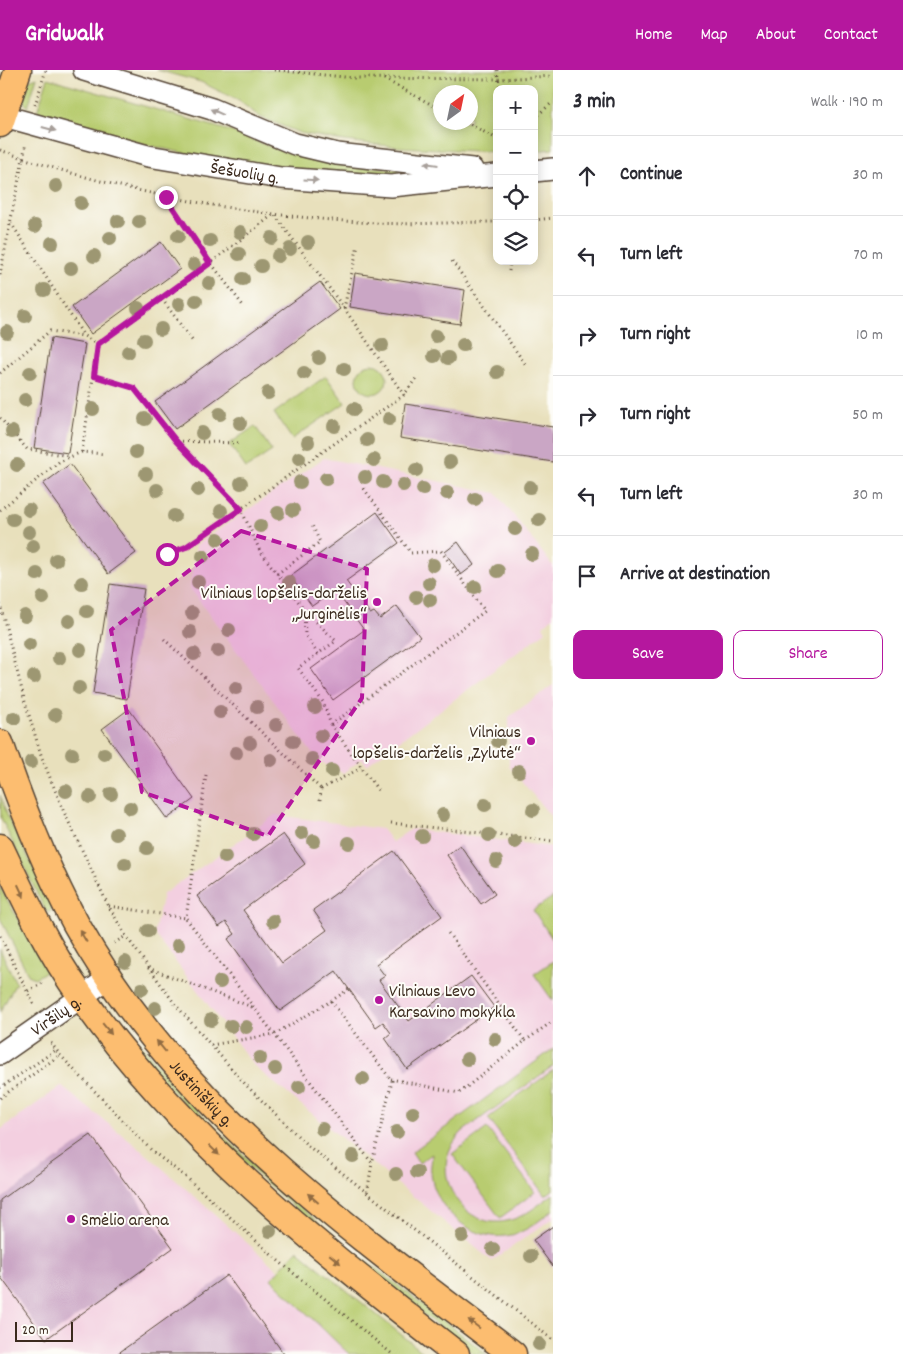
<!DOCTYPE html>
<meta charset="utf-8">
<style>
:root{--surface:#fff;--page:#f2f2f3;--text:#2b2b33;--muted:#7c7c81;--line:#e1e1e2;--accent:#b5179e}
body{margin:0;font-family:Dekko,sans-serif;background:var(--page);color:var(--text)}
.controls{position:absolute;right:15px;top:15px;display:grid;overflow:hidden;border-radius:10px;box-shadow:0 2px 12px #0003}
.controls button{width:45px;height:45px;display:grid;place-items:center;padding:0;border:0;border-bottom:1px solid var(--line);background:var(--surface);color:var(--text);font:25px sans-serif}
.compass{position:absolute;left:433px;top:15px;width:45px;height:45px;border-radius:50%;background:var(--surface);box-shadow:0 2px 12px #0003;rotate:33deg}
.scale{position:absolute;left:15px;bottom:12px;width:58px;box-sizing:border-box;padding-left:5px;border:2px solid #3b2a1e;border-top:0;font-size:14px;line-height:18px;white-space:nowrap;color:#3b2a1e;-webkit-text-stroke:4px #fdfcf7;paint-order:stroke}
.stop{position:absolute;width:15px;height:15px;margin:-11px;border:4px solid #b5179e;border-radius:50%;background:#fff}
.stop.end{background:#b5179e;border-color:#fff;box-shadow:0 1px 5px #0008}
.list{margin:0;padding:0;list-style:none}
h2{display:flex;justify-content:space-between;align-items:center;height:65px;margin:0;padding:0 20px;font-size:21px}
h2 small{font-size:16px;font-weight:400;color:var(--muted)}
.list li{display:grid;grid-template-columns:32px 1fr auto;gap:15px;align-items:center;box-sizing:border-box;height:80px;padding:0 20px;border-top:1px solid var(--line)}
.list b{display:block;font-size:19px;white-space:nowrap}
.list em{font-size:16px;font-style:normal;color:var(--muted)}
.actions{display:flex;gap:10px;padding:15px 20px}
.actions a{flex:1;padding:11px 0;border:1px solid var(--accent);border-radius:10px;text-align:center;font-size:18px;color:var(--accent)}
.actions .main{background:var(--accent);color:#fff}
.icon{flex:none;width:28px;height:28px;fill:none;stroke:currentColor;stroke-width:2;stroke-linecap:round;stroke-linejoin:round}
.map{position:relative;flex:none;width:553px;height:1284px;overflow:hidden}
header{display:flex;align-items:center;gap:30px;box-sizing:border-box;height:70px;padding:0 25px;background:var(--accent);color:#fff}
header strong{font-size:24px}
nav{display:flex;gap:28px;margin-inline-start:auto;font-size:18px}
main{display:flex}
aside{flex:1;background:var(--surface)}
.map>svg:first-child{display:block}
.built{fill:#f3cfe0}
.green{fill:#b8cc6f;stroke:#7a7b46;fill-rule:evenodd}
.building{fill:#caa6c5}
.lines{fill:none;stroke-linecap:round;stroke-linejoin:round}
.minor-casing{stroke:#554536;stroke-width:24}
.major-casing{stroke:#554536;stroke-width:29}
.path{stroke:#554536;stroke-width:3;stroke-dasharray:1 4;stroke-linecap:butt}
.minor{stroke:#fff;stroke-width:21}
.major{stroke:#fcbd6f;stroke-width:26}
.tree{fill:#9d9772}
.oneway{fill:#a79f9a}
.oneway2{fill:#926c42}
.route{stroke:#b5179e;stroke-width:6}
.marked{fill:#b5179e;fill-opacity:0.2;stroke:#b5179e;stroke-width:4;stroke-dasharray:10 6;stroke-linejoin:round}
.poi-dot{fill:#b5179e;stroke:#fdfcf7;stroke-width:2}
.labels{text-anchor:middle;stroke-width:4;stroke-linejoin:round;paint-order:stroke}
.street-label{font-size:18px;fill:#3b2a1e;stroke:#fdfcf7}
.poi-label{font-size:18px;fill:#3b2a1e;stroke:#fdfcf7;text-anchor:end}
</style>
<header>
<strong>Gridwalk</strong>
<nav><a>Home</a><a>Map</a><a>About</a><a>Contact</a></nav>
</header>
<main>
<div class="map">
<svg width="553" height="1284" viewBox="0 0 553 1284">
<rect width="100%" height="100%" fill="#fdfcf7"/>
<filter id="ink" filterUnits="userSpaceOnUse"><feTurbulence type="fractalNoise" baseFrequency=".02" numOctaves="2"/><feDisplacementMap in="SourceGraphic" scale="10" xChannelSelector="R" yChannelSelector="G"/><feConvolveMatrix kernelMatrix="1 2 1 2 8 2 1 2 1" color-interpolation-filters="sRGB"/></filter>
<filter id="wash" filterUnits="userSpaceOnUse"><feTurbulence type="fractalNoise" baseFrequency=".0096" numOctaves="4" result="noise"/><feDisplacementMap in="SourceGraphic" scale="20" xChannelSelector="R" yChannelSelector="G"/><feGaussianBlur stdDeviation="1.12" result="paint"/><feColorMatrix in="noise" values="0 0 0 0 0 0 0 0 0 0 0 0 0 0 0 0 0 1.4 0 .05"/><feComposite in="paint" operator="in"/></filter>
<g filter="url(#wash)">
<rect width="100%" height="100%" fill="#e8e0bc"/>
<g class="built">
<path d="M324,388L496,423L553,496V547L543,556L546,561L367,695L362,689L343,703L318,691L190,518L196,475Z"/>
<path d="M553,615V749L509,696V647Z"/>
<path d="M275,745L382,759L392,772L411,759L553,777V1148L492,1191L255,997L154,863L163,824Z"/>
<path d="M61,1016L145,1083L278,1200L271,1209L349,1284H0V1060Z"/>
</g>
<g class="green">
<path d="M157,0H553V79L534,81V19H497V82L399,77L344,71L300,63L260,47L239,31L201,12ZM440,22H470V52H440Z"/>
<path d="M37,7L28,37C19,28 22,19 29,10Z"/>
<path d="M48,8L230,61L279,80L321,92L433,103V106C390,104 347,105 304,101C214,93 122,72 37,42Z"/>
<circle cx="372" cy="309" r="15"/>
<path d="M326,306L345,333L292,369L274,343Z"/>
<path d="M255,356L272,381L246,398L229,374Z"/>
<path d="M0,725L9,750L53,836L49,843L45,840L1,748Z"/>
<path d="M0,817L47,901L35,908L29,906L0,848Z"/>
<path d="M553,827V870L533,840Z"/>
<path d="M0,879L16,913L0,942Z"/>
<path d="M553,891V931L534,904Z"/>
<path d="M126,956L179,1020L219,1063L330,1163L487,1284H474L352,1189L212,1063L166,1015L122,959Z"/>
<path d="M553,979V996L462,1062C455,1070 449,1078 447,1089C441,1119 467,1154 499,1152C520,1151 537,1136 553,1124V1140C539,1151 524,1164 506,1166C471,1171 434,1138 431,1103C430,1097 432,1090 432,1084L419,1093L412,1082Z"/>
<path d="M553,1000V1120L545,1126L488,1048Z"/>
<path d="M487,1058L535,1122L500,1148L452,1084Z"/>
<path d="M297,1180L425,1284H349L271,1209Z"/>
</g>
<g id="blocks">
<g class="building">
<path d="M161,172L180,199L91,264L72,237Z"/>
<path d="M355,203L465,220L460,254L350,237Z"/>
<path d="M320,212L340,239L175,359L155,332Z"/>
<path d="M51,268L85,274L68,383L34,378Z"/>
<path d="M405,334L553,357V392L400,368Z"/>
<path d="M70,394L136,483L108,504L43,414Z"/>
<path d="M377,442L399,473L346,511L370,544L374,542L380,549L397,536L420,567L333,630L311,599L364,560L335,520L312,536L290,506Z"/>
<path d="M458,472L474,495L461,505L445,482Z"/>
<path d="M110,514L144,519L127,629L93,623Z"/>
<path d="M129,639L194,729L167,749L102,659Z"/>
<path d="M283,764L305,794L243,840L282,893L327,860L313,840L394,781L442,846L376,894L385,906L379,910L409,951L471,906L494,937L407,999L385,968L391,963L383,952L376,957L336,901L280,941L228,869L235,864L226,852L219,857L197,826Z"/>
<path d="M460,775L495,824L481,834L447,785Z"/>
<path d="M91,1065L173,1178L46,1269L0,1206V1130Z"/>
<path d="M553,1156V1197L533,1170Z"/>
<path d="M227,1205L284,1284H117L198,1226Z"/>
</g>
</g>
</g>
<g filter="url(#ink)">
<use href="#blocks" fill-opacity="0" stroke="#554536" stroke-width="1"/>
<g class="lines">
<defs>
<g id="minor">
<path d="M84,0L212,39L295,74L337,84L472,99"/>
<path id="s1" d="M0,45L148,86L281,108L391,116L497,105"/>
<path d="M534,101L553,99"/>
<path id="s2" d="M0,984L110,907"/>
</g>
<g id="major">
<path d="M0,54L18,0"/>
<path id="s3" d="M0,673C21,735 45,797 76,854C177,1037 350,1160 513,1284"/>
<path d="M0,777C24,828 48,880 81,926C181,1069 320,1178 456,1284"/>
</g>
</defs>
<use href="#minor" class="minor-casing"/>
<use href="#major" class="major-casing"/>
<g class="path">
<path d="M274,0L354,8L499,9L553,6"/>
<path d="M497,0L500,19"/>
<path d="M384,9L440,39"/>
<path d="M35,35L46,0"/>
<path d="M534,48L553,32"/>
<path d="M466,52L497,69"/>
<path d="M0,80C120,123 248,146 375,153C415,155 456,152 497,152"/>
<path d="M166,128L211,193L244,237"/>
<path d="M534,150L553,148"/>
<path d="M11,153L84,266L98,274"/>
<path d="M452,191L526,295"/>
<path d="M509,201L510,191"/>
<path d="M0,205L26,73"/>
<path d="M162,229L194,273"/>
<path d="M344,238L404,325"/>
<path d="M0,303L50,261L83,266"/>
<path d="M93,306L134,318L176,371"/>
<path d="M0,348L27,379L69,386"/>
<path d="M238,373L176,371L241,439L260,481L304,539"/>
<path d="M82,382L98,274L182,215L274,144L344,238L358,175"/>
<path d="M0,440L60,391L82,382L105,384"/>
<path d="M167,484L186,477L404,325L417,307"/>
<path d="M277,504L320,472L311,453"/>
<path d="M0,534L25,632L42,688L64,742L108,835L126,866L175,934L246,1015L307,1075L553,1270"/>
<path d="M164,569L321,719"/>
<path d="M318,584L305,565L304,540L336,571L298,598L323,632L331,655L380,723"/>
<path d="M331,655L485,541L441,481L411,483L362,416"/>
<path d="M206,705L186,848L372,1093L367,1124"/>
<path d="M321,719L361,698"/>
<path d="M320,730L321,719"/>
<path d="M391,753L553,771"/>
<path d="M109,836L186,848"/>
<path d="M0,866L35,937"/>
<path d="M114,873L126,866"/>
<path d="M148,898L252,937"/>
<path d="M28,921L45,912"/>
<path d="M331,931L349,919"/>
<path d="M525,971L553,951"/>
<path d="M51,973L60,985L152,1081L187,1108L275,1188L392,1284"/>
<path d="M211,975L275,964L331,931L392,1011L372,1093"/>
<path d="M391,1009L459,1023L525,971L446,860"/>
<path d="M0,1018L56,980"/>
<path d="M0,1028L60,985"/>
</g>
<use href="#minor" class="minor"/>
<use href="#major" class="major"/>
</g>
<g class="tree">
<circle cx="56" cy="116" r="7"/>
<circle cx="81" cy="133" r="7"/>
<circle cx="118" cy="151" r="7"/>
<circle cx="139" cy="152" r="7"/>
<circle cx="35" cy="156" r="7"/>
<circle cx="240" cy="162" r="7"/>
<circle cx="178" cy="166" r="7"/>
<circle cx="110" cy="168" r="7"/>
<circle cx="272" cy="168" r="7"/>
<circle cx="210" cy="171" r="7"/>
<circle cx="308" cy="172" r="7"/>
<circle cx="52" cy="173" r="7"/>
<circle cx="290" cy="179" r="7"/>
<circle cx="239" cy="184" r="7"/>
<circle cx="94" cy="186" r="7"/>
<circle cx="278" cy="186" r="7"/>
<circle cx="194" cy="195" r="7"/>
<circle cx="261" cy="196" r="7"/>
<circle cx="71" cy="198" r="7"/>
<circle cx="243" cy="209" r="7"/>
<circle cx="209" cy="213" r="7"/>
<circle cx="44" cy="220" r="7"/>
<circle cx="196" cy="231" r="7"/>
<circle cx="179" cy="234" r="7"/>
<circle cx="138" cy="238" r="7"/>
<circle cx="25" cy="246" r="7"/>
<circle cx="161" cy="259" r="7"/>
<circle cx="7" cy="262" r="7"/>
<circle cx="436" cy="266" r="7"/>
<circle cx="144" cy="270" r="7"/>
<circle cx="382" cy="275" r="7"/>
<circle cx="463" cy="275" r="7"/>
<circle cx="128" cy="282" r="7"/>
<circle cx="434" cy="286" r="7"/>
<circle cx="319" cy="288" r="7"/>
<circle cx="448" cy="288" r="7"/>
<circle cx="344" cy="299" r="7"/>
<circle cx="497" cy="302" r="7"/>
<circle cx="30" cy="303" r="7"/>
<circle cx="304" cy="303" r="7"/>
<circle cx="268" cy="323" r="7"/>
<circle cx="25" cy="330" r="7"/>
<circle cx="93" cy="339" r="7"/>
<circle cx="354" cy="339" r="7"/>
<circle cx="220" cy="344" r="7"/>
<circle cx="145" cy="349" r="7"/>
<circle cx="389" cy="349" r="7"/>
<circle cx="240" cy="353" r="7"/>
<circle cx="334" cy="356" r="7"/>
<circle cx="12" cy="362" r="7"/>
<circle cx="202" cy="363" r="7"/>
<circle cx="367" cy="370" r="7"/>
<circle cx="308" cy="372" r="7"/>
<circle cx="136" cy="382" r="7"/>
<circle cx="299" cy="388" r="7"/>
<circle cx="374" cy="390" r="7"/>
<circle cx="450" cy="392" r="7"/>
<circle cx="17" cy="395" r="7"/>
<circle cx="416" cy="400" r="7"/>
<circle cx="146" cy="404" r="7"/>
<circle cx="365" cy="407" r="7"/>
<circle cx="326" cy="409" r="7"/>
<circle cx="300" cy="412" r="7"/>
<circle cx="383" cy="412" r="7"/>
<circle cx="241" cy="413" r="7"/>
<circle cx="403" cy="415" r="7"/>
<circle cx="530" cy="417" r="7"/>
<circle cx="423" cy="419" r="7"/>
<circle cx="157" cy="420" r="7"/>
<circle cx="198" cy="420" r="7"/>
<circle cx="447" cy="423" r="7"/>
<circle cx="475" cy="429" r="7"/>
<circle cx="29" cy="440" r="7"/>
<circle cx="293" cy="440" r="7"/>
<circle cx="221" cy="441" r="7"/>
<circle cx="278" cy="443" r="7"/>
<circle cx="174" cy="446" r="7"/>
<circle cx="13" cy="449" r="7"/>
<circle cx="539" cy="450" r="7"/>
<circle cx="260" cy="456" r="7"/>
<circle cx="515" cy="459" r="7"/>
<circle cx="29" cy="462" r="7"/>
<circle cx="218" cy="469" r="7"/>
<circle cx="33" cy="476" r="7"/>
<circle cx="532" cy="484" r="7"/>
<circle cx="203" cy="486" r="7"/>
<circle cx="56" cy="490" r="7"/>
<circle cx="433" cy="495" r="7"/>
<circle cx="498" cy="501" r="7"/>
<circle cx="37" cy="504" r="7"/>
<circle cx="198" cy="512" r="7"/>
<circle cx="289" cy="512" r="7"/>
<circle cx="82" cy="513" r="7"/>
<circle cx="429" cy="513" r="7"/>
<circle cx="475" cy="517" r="7"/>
<circle cx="416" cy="527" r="7"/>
<circle cx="43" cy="528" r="7"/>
<circle cx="430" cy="530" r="7"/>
<circle cx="87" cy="541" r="7"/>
<circle cx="192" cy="543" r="7"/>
<circle cx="25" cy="546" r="7"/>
<circle cx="69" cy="551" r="7"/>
<circle cx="229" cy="560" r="7"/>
<circle cx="190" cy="562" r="7"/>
<circle cx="29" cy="574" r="7"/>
<circle cx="80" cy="580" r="7"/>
<circle cx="218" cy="581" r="7"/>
<circle cx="194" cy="584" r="7"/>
<circle cx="59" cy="588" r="7"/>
<circle cx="34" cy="607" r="7"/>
<circle cx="79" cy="618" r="7"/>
<circle cx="236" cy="618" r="7"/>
<circle cx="257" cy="637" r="7"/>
<circle cx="315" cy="637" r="7"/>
<circle cx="220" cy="642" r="7"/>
<circle cx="55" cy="645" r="7"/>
<circle cx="14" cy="648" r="7"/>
<circle cx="276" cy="655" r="7"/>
<circle cx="321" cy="666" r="7"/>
<circle cx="293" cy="671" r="7"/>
<circle cx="498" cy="671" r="7"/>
<circle cx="250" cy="673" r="7"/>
<circle cx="236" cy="683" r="7"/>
<circle cx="72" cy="684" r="7"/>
<circle cx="104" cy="684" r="7"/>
<circle cx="312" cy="689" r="7"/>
<circle cx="271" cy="690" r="7"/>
<circle cx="31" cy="692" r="7"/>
<circle cx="332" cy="701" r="7"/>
<circle cx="519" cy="701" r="7"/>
<circle cx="66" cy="721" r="7"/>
<circle cx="111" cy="724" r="7"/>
<circle cx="90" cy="727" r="7"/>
<circle cx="485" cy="735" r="7"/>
<circle cx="130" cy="738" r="7"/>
<circle cx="533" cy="740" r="7"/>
<circle cx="443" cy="745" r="7"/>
<circle cx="302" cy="763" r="7"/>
<circle cx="116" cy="764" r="7"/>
<circle cx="253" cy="764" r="7"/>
<circle cx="489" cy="765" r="7"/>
<circle cx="422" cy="766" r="7"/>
<circle cx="314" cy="771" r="7"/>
<circle cx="515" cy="772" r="7"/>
<circle cx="349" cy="773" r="7"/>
<circle cx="147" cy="778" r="7"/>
<circle cx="225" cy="787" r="7"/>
<circle cx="496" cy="791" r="7"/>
<circle cx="125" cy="794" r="7"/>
<circle cx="273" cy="851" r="7"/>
<circle cx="148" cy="861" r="7"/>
<circle cx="178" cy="875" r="7"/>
<circle cx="125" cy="892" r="7"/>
<circle cx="220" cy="912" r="7"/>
<circle cx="142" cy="919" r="7"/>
<circle cx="155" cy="938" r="7"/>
<circle cx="211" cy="950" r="7"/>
<circle cx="231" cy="956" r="7"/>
<circle cx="246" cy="957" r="7"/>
<circle cx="495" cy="969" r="7"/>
<circle cx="260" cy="988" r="7"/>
<circle cx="467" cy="989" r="7"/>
<circle cx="275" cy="999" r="7"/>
<circle cx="363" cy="1009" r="7"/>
<circle cx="299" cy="1017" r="7"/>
<circle cx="413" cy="1043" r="7"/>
<circle cx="322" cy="1059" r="7"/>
<circle cx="397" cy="1062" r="7"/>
<circle cx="353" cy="1086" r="7"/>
<circle cx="417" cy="1102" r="7"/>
<circle cx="396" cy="1104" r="7"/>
<circle cx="270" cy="1161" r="7"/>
<circle cx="462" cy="1166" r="7"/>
<circle cx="493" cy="1179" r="7"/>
<circle cx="531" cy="1186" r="7"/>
<circle cx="539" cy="1274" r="7"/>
</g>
<defs><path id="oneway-solid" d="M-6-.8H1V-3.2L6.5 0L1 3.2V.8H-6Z" transform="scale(1.25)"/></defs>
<g class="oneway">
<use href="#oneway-solid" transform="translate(217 42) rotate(-156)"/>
<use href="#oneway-solid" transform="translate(49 59) rotate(15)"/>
<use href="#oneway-solid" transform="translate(431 94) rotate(-173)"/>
<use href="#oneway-solid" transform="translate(311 110) rotate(4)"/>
</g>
<g class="oneway2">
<use href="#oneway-solid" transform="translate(21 821) rotate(65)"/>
<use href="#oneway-solid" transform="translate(83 866) rotate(-121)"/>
<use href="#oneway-solid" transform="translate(107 959) rotate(51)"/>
<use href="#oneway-solid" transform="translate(161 976) rotate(-129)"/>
<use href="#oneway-solid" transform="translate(214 1080) rotate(44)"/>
<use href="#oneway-solid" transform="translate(313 1128) rotate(-139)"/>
<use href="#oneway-solid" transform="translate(335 1189) rotate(40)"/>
<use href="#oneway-solid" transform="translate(474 1254) rotate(-143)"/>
</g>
</g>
<g class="lines" filter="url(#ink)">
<path class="route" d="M166,127L210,193L98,274L94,306L134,318L176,371L241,439L186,477L167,484"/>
</g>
<path class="marked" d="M241,461L367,499L362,628L268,766L142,722L111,560Z"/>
<g class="poi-dot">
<circle cx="377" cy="532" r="5"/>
<circle cx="531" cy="671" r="5"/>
<circle cx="379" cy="930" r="5"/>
<circle cx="71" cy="1149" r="5"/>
</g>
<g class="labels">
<g class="street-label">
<text dy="6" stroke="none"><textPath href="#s1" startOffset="252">Šešuolių g.</textPath></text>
<text dy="6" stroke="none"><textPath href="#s2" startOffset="68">Viršilų g.</textPath></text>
<text dy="6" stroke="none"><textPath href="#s3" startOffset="408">Justiniškių g.</textPath></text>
</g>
<g class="poi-label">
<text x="367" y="528">Vilniaus lopšelis-darželis<tspan x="367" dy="21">„Jurginėlis“</tspan></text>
<text x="521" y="667">Vilniaus<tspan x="521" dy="21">lopšelis-darželis „Zylutė“</tspan></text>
<text x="389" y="926" text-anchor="start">Vilniaus Levo<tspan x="389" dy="21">Karsavino mokykla</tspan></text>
<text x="81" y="1155" text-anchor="start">Smėlio arena</text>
</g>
</g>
</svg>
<div class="controls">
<button>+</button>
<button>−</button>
<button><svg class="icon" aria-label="locate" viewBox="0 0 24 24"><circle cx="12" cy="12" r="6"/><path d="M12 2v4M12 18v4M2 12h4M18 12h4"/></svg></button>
<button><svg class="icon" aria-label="layers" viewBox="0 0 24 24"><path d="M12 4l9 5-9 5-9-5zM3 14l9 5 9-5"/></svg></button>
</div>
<svg class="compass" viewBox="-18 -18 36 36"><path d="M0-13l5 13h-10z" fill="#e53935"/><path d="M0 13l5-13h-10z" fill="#7c7c81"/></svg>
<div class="scale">20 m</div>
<div class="stop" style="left:167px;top:484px"></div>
<div class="stop end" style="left:166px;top:127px"></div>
</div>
<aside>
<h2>3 min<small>Walk · 190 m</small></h2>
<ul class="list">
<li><svg class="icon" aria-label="ahead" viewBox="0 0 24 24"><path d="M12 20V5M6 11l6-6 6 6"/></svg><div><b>Continue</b></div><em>30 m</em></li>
<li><svg class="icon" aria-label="left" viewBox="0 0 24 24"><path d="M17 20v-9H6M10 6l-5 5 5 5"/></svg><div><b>Turn left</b></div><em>70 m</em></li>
<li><svg class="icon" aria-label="right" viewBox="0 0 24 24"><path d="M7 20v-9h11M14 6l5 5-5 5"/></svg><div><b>Turn right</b></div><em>10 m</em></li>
<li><svg class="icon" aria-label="right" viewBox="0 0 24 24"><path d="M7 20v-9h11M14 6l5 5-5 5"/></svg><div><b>Turn right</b></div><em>50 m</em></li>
<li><svg class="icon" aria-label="left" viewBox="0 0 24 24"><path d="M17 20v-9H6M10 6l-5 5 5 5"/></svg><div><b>Turn left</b></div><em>30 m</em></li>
<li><svg class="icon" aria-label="arrive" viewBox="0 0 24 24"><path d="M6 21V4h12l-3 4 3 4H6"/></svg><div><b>Arrive at destination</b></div></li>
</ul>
<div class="actions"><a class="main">Save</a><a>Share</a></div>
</aside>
</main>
